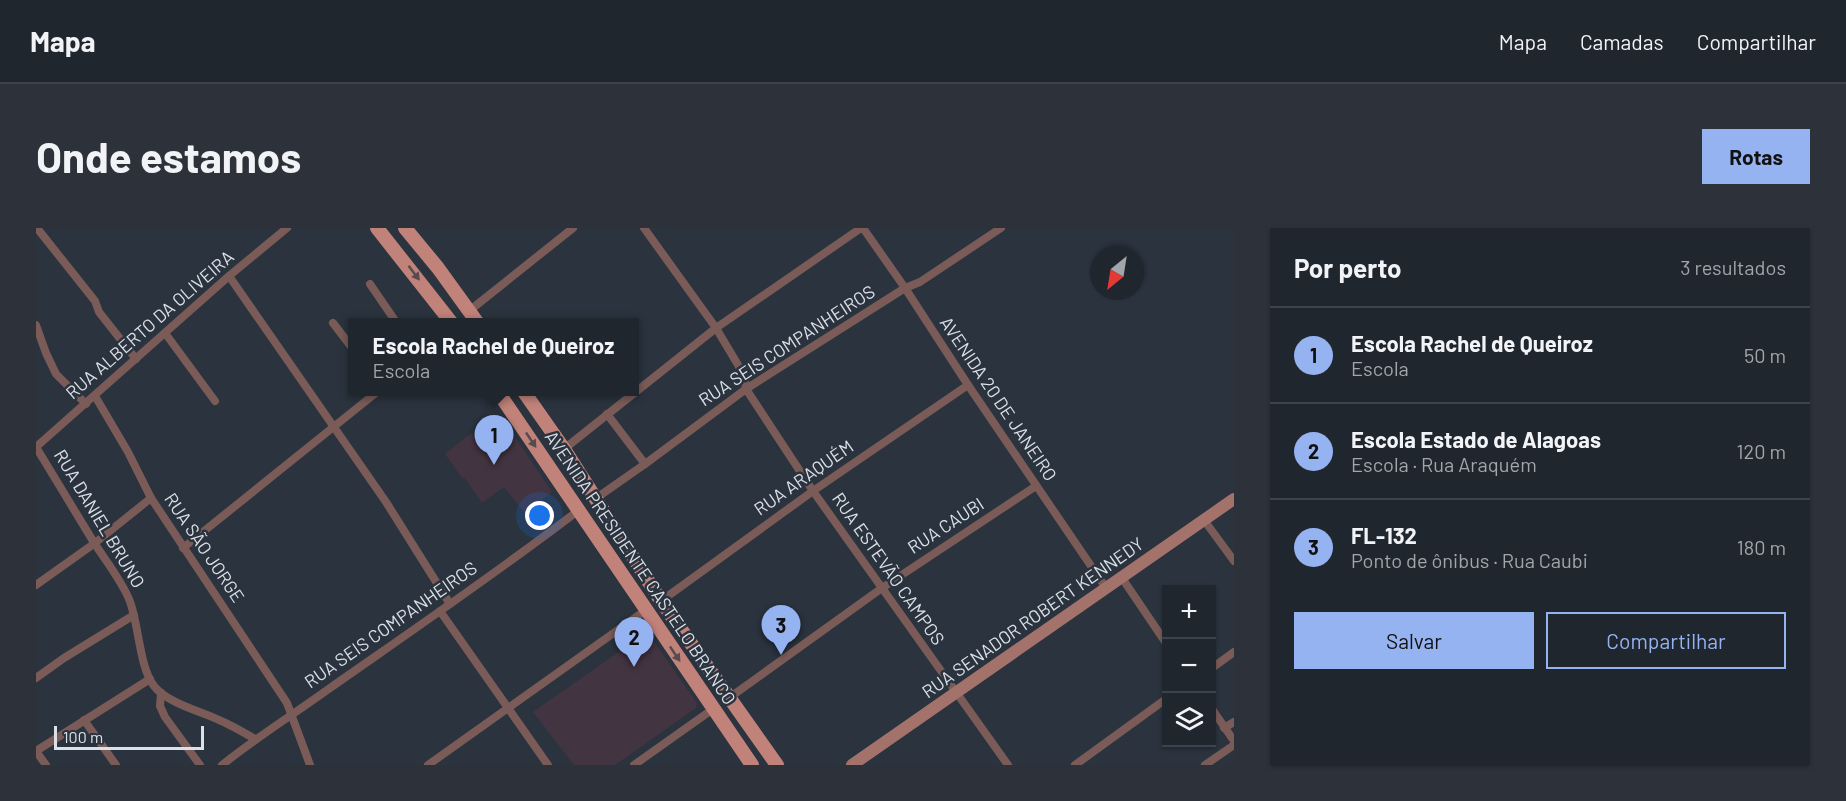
<!DOCTYPE html>
<html lang="pt">
<meta charset="utf-8">
<style>
:root{--surface:#20262e;--page:#2d323a;--text:#f1f3f6;--muted:#a2a5aa;--line:#3d434a;--accent:#95b2f1}
body{margin:0;font-family:Barlow,sans-serif;background:var(--page);color:var(--text)}
.controls{position:absolute;right:18px;bottom:18px;display:grid;overflow:hidden;border-radius:0px;box-shadow:0 2px 4px #0004}
.controls button{width:54px;height:54px;display:grid;place-items:center;padding:0;border:0;border-bottom:2px solid var(--line);background:var(--surface);color:var(--text);font:30px sans-serif}
.compass{position:absolute;left:1054px;top:18px;width:54px;height:54px;border-radius:50%;background:var(--surface);box-shadow:0 2px 4px #0004;rotate:210deg}
.scale{position:absolute;left:18px;bottom:15px;width:150px;box-sizing:border-box;padding-left:6px;border:3px solid #dbe1e8;border-top:0;font-size:16px;line-height:21px;white-space:nowrap;color:#dbe1e8;-webkit-text-stroke:4px #2a333e;paint-order:stroke}
.you{position:absolute;left:504px;top:288px;width:21px;height:21px;margin:-15px;border:4px solid #fff;border-radius:50%;background:#1a73e8;box-shadow:0 0 0 9px #1a73e833}
.badge{display:grid;place-items:center;width:39px;height:39px;border-radius:50%;background:var(--accent);color:#111;font-size:20px;font-weight:700}
.pin{position:absolute;translate:-50% -50px;filter:drop-shadow(0 2px 3px #0008)}
.pin::after{content:'';position:absolute;top:32px;width:21px;height:18px;background:inherit;clip-path:polygon(0 0,100% 0,50% 100%)}
.popup{position:absolute;left:312px;top:90px;width:291px;height:78px;box-sizing:border-box;display:grid;place-content:center;border-radius:0px;background:var(--surface);filter:drop-shadow(0 2px 4px #0005);font-size:20px;white-space:nowrap;color:var(--muted)}
.popup b{font-size:22px;color:var(--text)}
.popup::after{content:'';position:absolute;left:50%;top:100%;margin-left:-12px;border:12px solid transparent;border-top-color:var(--surface)}
.list{margin:0;padding:0;list-style:none}
h2{display:flex;justify-content:space-between;align-items:center;height:78px;margin:0;padding:0 24px;font-size:26px}
h2 small{font-size:20px;font-weight:400;color:var(--muted)}
.list li{display:grid;grid-template-columns:39px 1fr auto;gap:18px;align-items:center;box-sizing:border-box;height:96px;padding:0 24px;border-top:2px solid var(--line)}
.list b{display:block;font-size:22px;white-space:nowrap}
.list p{margin:0;font-size:20px;white-space:nowrap;color:var(--muted)}
.list em{font-size:20px;font-style:normal;color:var(--muted)}
.actions{display:flex;gap:12px;padding:18px 24px}
.actions a{flex:1;padding:14px 0;border:2px solid var(--accent);border-radius:0px;text-align:center;font-size:21px;color:var(--accent)}
.actions .main{background:var(--accent);color:#111}
.icon{flex:none;width:33px;height:33px;fill:none;stroke:currentColor;stroke-width:2;stroke-linecap:round;stroke-linejoin:round}
.map{position:relative;flex:none;width:1198px;height:537px;overflow:hidden;border-radius:0px}
header{display:flex;align-items:center;gap:36px;box-sizing:border-box;height:84px;padding:0 30px;background:var(--surface);border-bottom:2px solid var(--line)}
header strong{font-size:28px}
nav{display:flex;gap:33px;margin-inline-start:auto;font-size:21px}
.intro{display:flex;align-items:center;justify-content:space-between;box-sizing:border-box;height:144px;padding:0 36px}
h1{margin:0;font-size:42px}
.button{padding:15px 27px;border-radius:0px;background:var(--accent);color:#111;font-size:21px;font-weight:700}
main{display:flex;gap:36px;padding:0 36px}
aside{flex:1;background:var(--surface);border-radius:0px;box-shadow:0 2px 4px #0004}
.map>svg:first-child{display:block}
.education{fill:#433441}
.lines{fill:none;stroke-linecap:round;stroke-linejoin:round}
.street{stroke:#7a5b57;stroke-width:8}
.secondary{stroke:#a2726b;stroke-width:12}
.primary{stroke:#c1827a;stroke-width:14}
.oneway{fill:#574b50}
.labels{text-anchor:middle;stroke-width:5;stroke-linejoin:round;paint-order:stroke}
.street-label{font-size:18px;fill:#dbe1e8;stroke:#2a333e}
</style>
<header>
<strong>Mapa</strong>
<nav><a>Mapa</a><a>Camadas</a><a>Compartilhar</a></nav>
</header>
<div class="intro"><h1>Onde estamos</h1><a class="button">Rotas</a></div>
<main>
<div class="map">
<svg width="1198" height="537" viewBox="0 0 1198 537">
<rect width="100%" height="100%" fill="#2a333e"/>
<g class="education">
<path d="M467,191L516,264L489,285L468,259L446,275L428,249L426,250L409,226L435,205L440,211Z"/>
<path d="M611,404L661,475L660,480L579,537H538L497,484Z"/>
</g>
<g class="lines">
<g class="street">
<path d="M1,0L59,73L63,84L100,131"/>
<path d="M608,0L680,100L708,147L710,161L777,263L972,537"/>
<path d="M827,0L869,60L932,157L1070,360"/>
<path d="M193,48L350,274L414,376"/>
<path d="M334,56L360,94"/>
<path d="M433,83L537,0"/>
<path d="M297,95L317,121"/>
<path d="M0,97L10,125L20,146L50,176"/>
<path d="M129,105L179,173"/>
<path d="M59,168L92,224L115,270L251,475L274,537"/>
<path d="M571,186L609,236"/>
<path d="M528,221L680,100L825,0"/>
<path d="M559,271L609,236L710,161L869,60L884,54L965,0"/>
<path d="M1168,292L1198,333"/>
<path d="M147,320L341,164"/>
<path d="M1086,350L1130,415"/>
<path d="M0,357L59,315L115,270"/>
<path d="M625,373L777,263L932,157"/>
<path d="M404,383L512,537"/>
<path d="M1176,440L1198,424"/>
<path d="M0,450L28,430L98,387"/>
<path d="M125,465L124,478L129,489L164,537"/>
<path d="M693,470L846,360L1000,258"/>
<path d="M1176,481L1198,513"/>
<path d="M48,492L80,537"/>
<path d="M1188,500L1198,494"/>
<path d="M219,511C207,504 195,497 183,492C164,483 131,475 118,458C103,439 103,395 93,371C84,350 69,332 57,313C38,282 19,250 0,219L193,48L251,0"/>
<path d="M0,523L114,451"/>
<path d="M0,523L10,537"/>
<path d="M186,537C221,509 258,486 294,460C377,402 462,344 543,282"/>
<path d="M392,537L610,382"/>
<path d="M598,537L677,481"/>
<path d="M1039,537L1130,471"/>
<path d="M1169,537L1198,517"/>
</g>
<path class="secondary" d="M816,537L1198,271"/>
<g class="primary">
<path d="M341,0L415,94"/>
<path d="M369,0L402,40L441,94"/>
<path d="M462,164L716,537"/>
<path d="M488,164L528,221L625,373L741,537"/>
</g>
</g>
<defs><path id="oneway-solid" d="M-6-.8H1V-3.2L6.5 0L1 3.2V.8H-6Z" transform="scale(1.5)"/></defs>
<g class="oneway">
<use href="#oneway-solid" transform="translate(378 45) rotate(53)"/>
<use href="#oneway-solid" transform="translate(495 212) rotate(56)"/>
<use href="#oneway-solid" transform="translate(639 426) rotate(56)"/>
</g>
<g class="labels">
<g class="street-label">
<text transform="translate(114 97) rotate(-41)" y="6">RUA ALBERTO DA OLIVEIRA</text>
<text transform="translate(751 118) rotate(-33)" y="6">RUA SEIS COMPANHEIROS</text>
<text transform="translate(962 171) rotate(56)" y="6">AVENIDA 20 DE JANEIRO</text>
<text transform="translate(768 250) rotate(-35)" y="6">RUA ARAQUÉM</text>
<text transform="translate(63 291) rotate(59)" y="6">RUA DANIEL BRUNO</text>
<text transform="translate(910 298) rotate(-33)" y="6">RUA CAUBI</text>
<text transform="translate(168 320) rotate(56)" y="6">RUA SÃO JORGE</text>
<text transform="translate(604 340) rotate(56)" y="6">AVENIDA PRESIDENTE CASTELO BRANCO</text>
<text transform="translate(852 341) rotate(55)" y="6">RUA ESTEVÃO CAMPOS</text>
<text transform="translate(997 390) rotate(-35)" y="6">RUA SENADOR ROBERT KENNEDY</text>
<text transform="translate(355 397) rotate(-35)" y="6">RUA SEIS COMPANHEIROS</text>
</g>
</g>
</svg>
<div class="controls">
<button>+</button>
<button>−</button>
<button><svg class="icon" aria-label="layers" viewBox="0 0 24 24"><path d="M12 4l9 5-9 5-9-5zM3 14l9 5 9-5"/></svg></button>
</div>
<svg class="compass" viewBox="-18 -18 36 36"><path d="M0-13l5 13h-10z" fill="#e53935"/><path d="M0 13l5-13h-10z" fill="#a2a5aa"/></svg>
<div class="scale">100 m</div>
<div class="you"></div>
<div class="pin badge" style="left:458px;top:237px">1</div>
<div class="popup"><b>Escola Rachel de Queiroz</b>Escola</div>
<div class="pin badge" style="left:598px;top:439px">2</div>
<div class="pin badge" style="left:745px;top:427px">3</div>
</div>
<aside>
<h2>Por perto<small>3 resultados</small></h2>
<ul class="list">
<li><span class="badge">1</span><div><b>Escola Rachel de Queiroz</b><p>Escola</p></div><em>50 m</em></li>
<li><span class="badge">2</span><div><b>Escola Estado de Alagoas</b><p>Escola · Rua Araquém</p></div><em>120 m</em></li>
<li><span class="badge">3</span><div><b>FL-132</b><p>Ponto de ônibus · Rua Caubi</p></div><em>180 m</em></li>
</ul>
<div class="actions"><a class="main">Salvar</a><a>Compartilhar</a></div>
</aside>
</main>
